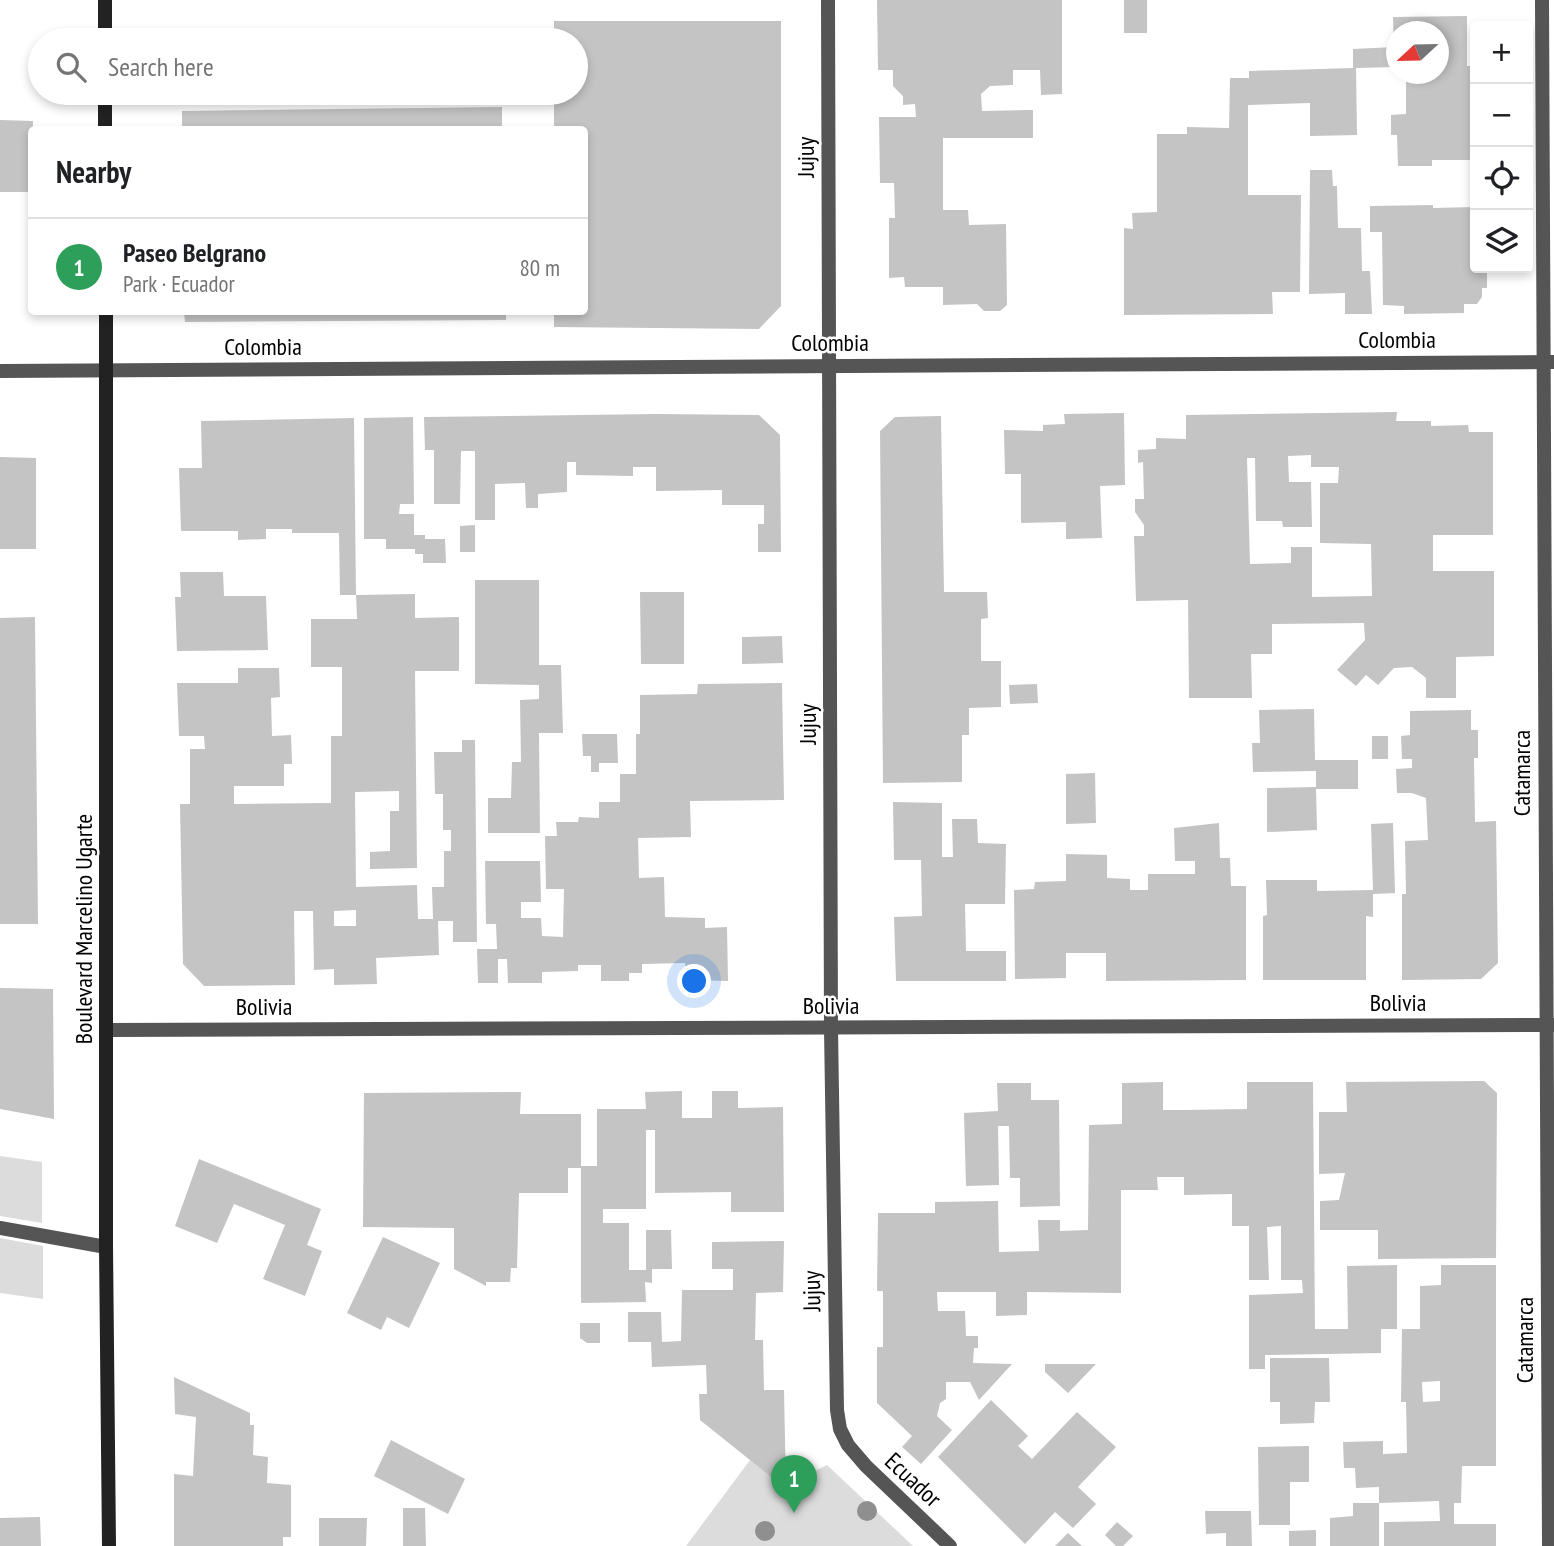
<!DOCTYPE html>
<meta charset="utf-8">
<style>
:root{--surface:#fff;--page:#f6f6f6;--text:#202124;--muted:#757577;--line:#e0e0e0;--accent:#000}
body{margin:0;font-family:"PT Sans Narrow",sans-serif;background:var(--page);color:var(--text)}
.controls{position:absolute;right:21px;top:21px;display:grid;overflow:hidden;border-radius:7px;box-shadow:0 4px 10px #0003}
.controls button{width:63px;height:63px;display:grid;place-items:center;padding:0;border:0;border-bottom:2px solid var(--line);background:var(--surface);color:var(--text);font:35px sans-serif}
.compass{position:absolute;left:1386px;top:21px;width:63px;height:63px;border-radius:50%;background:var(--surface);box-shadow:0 4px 10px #0003;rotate:248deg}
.you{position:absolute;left:695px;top:982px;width:24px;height:24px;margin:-18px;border:5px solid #fff;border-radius:50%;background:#1a73e8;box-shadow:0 0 0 10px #1a73e833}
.badge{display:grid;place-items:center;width:46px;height:46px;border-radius:50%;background:var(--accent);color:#fff;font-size:23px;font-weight:700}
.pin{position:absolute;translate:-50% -58px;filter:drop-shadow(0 2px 4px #0008)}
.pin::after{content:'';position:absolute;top:37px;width:24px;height:21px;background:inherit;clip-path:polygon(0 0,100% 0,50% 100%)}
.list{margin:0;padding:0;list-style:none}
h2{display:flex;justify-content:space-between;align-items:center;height:91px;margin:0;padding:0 28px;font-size:30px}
h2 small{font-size:23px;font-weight:400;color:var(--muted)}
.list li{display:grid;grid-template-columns:46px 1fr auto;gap:21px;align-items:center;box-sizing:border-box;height:98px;padding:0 28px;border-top:2px solid var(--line)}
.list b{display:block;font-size:26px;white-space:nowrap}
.list p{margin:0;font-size:23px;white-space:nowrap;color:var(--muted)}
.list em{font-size:23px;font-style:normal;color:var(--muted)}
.icon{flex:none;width:38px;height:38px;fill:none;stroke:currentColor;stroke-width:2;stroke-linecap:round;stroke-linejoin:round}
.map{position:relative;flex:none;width:1554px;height:1546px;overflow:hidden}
.search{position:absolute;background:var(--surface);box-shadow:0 4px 10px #0003;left:28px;top:28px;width:560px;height:77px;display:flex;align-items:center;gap:18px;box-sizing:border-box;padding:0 24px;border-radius:38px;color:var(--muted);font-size:26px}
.panel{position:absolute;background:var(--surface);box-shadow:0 4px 10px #0003;left:28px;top:126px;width:560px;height:189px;border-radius:7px}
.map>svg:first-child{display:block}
.green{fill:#dcdcdc}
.building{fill:#c4c4c4;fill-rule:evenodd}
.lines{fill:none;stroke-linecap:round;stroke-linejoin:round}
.street{stroke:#555;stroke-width:14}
.secondary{stroke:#222;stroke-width:14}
.tree{fill:#8f8f8f}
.labels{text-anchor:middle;stroke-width:5;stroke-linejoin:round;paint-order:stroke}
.street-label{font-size:24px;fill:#000;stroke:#fff}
</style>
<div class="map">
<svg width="1554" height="1546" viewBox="0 0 1554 1546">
<rect width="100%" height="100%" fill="#fff"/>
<g class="green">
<path d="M0,1156L42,1162V1223L0,1216Z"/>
<path d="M0,1238L43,1246V1299L0,1293Z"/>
<path d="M756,1452L796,1480L827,1465L913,1546H686Z"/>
</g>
<g class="building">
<path d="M877,0H1062V94L1041,95L1040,70H1013V85L990,86L981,94L982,111L1033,110V138H943V210H968L969,225L1006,224L1007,305L1000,311H984L977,304L943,305V287H905L904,277L889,278V218H895L894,183H880L879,117H916L915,104L903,105V96L893,86V70H878Z"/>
<rect x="1124" y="0" width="23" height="33"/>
<path d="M1467,16V66H1475V160H1432V166H1398L1397,135H1391V115L1406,114V80H1428V74H1438V32H1396V67L1356,68L1357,135L1310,136V103L1248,105V195H1301L1300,292H1272L1273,314L1124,315V228L1133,229L1132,213L1157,212V134H1187V127L1229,128L1230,78H1249V71L1353,68V49L1394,47L1393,17Z"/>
<path d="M554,21H781V306L759,329L554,327V312H584V130H554V93H576V40H554Z"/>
<path d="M502,107V130H182V111Z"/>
<path d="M0,120L33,121L32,192H0Z"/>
<path d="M1310,170H1332L1333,186H1337L1338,228H1361L1362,271H1370L1372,314H1345V293L1309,294Z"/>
<path d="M1433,205V208L1475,207V268H1487V288H1482V297L1477,304H1464V313L1404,314V306L1383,305L1382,232H1370V206Z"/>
<path d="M184,312H506V320L185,322Z"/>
<path d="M1397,412L1396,421H1431V426L1468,425L1469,432H1493V535H1433V571H1494V656L1456,657V698H1426V678L1412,667L1394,668L1378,685L1366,675L1356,686L1337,670L1365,640L1364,623L1272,624V654H1251L1252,698H1189L1188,600L1136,601L1134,536H1144V525L1135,512V499H1144L1143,462L1138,463V450L1156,449V438L1186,439V415ZM1311,455V467H1339L1338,483H1320V543L1371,544L1372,596L1312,597V547H1291V563L1250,564L1247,458H1255L1256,521H1282L1283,527H1312L1311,482H1289L1288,456Z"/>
<path d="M1124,413L1125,485L1100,486L1102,538L1066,539V522L1021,523V474H1005L1004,430L1043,431V425L1065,424L1064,414Z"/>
<path d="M656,414L759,415L780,435L781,552H758V524H764V505H722V490L656,491V467H633V476L576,475V462H567V492L538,494V508H526L525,483L495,484V520H475V451H461L460,504H434V450H425L424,417Z"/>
<path d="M941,416L944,592H987L988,618L981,619V661H1001V707L969,708V735H962V782L883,783L880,431L895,417Z"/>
<path d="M413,417L414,504H400L399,514H414V535H425V539H445L446,563H423V554H415V549H386V539H364V418Z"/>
<path d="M354,418L356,595L415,594V618L459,617V671H415L417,868L370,869V852L390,851V811H399V791L355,792L356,887L417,885L418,919H433L432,887H444V851H451V830H443V794H435L434,752H462V740H475L477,942H453V921H438L439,955L376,958L377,984L334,985V969L314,970L313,911H294L295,985L204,986L183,964L180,804H190V749H205L204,736H179L177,683H238V668H279L280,697L271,698L272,736L291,735L292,764H284V786H234V804L331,803V736H342V667H311V619H357L356,595H340L339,533H292V529H266V539L238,540V531H181L179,468H202L201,421ZM356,910V926H334V911Z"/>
<path d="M0,457L36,458V549H0Z"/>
<path d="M475,525V552H460V526Z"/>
<path d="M180,572H223L224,596H266L268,650L177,651L175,597H181Z"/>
<path d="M475,580H539V665H561L563,733H539L540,833H488V798H511L512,762H521L520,700L539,699V685L475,684Z"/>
<path d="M640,592H684V664H641Z"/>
<path d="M35,617L38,924H0V618Z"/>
<path d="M782,636L783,663L742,664V637Z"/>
<path d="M782,683L784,800L690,801L691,837L638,838L639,878L664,877L665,917L705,918V928L727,927L728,981L686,980L685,963L642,964V973H629V981H601V965H578V971L542,972V983H508L507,959H498V983H478L477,949H497L496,924H486L485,861H540L541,902H521V918H541L542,936L563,937L564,889H546L545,836H557L556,822H578L579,817L599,818V802H620V774H636V734H640V695L697,694L698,684Z"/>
<path d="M1037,684L1038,703L1010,704L1009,685Z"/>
<path d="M1314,709L1315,760H1358V789H1316L1317,830L1267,832V788L1316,787V771L1253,772L1252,743H1260L1259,710Z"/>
<path d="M1471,710V730H1478V758H1474L1475,822L1496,821L1498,963L1481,979L1402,980V894H1406L1405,841L1428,840L1426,798L1412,793H1397L1396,769L1412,768V759H1402L1401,736L1410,735V711Z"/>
<path d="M582,734H617L618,763H599V772H591V756H583Z"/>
<rect x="1372" y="736" width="16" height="23"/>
<path d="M1095,773L1096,823L1066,824V774Z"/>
<path d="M893,802L942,803V857H953L952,819H977L978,843L1006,844L1005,904H965L966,951H1006V981H896L894,917L922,916L921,860H894Z"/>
<path d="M1219,823L1220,858H1230L1231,886H1246V980L1106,981V953H1066V978L1015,979L1014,890L1034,889L1035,882L1066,881V854L1107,855V878L1130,879V890H1148V874H1195V861H1175L1174,828Z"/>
<path d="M1393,823L1395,893L1373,894V917L1366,916V980H1263V916L1267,915L1266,880H1317V891L1373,890L1371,824Z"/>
<path d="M0,988L53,989L54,1119L0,1109Z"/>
<path d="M1484,1081L1497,1093L1496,1258L1378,1259V1230H1320V1201L1339,1200L1345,1173L1319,1174V1112H1347L1346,1082Z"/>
<path d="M1163,1082V1110H1183L1247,1109V1082H1313L1315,1329H1348L1347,1266L1397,1265V1329H1381V1353L1265,1355V1369H1249V1295L1303,1293L1302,1280H1281V1226L1267,1227L1269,1280H1249V1226H1232V1194L1184,1195V1177H1157L1158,1190H1121V1293L1027,1292V1315L996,1316V1292H937L938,1311H965L966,1336H978V1348H974L973,1363L1012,1364L979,1400L970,1382H946V1399L940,1403L937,1416L952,1430L921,1464L902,1447L912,1436L877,1403V1347H883V1291H877L878,1213H935V1202L998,1201L999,1252L1039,1251L1038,1220H1060V1231L1088,1230L1089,1125L1122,1124V1083Z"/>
<path d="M997,1083H1031V1100H1059L1060,1206L1020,1207V1178H1010L1009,1126H998L999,1185L966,1186L964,1113L998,1111Z"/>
<path d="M682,1091V1118H712V1091H738V1108L783,1107L784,1212H731V1192L655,1193V1130H646V1209H603V1223H629V1270H646V1230H671L672,1269H652V1283L645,1282L646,1302L581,1303V1168H568V1193H519L517,1268H511L510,1282H486V1286L454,1269V1228L363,1227L364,1093L521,1092L520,1114H581V1166H597V1109H646L645,1092Z"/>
<path d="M199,1159L321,1209L307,1245L322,1251L305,1296L263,1279L285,1225L234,1204L217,1243L175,1226Z"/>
<path d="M383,1237L440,1263L409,1328L387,1317L381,1330L347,1313Z"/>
<path d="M784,1241L783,1292L756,1293L755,1340H763L764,1390H784L786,1489L700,1420L699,1394H707L706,1365L652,1367L651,1342H628V1312H661L662,1342L681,1341L682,1290H733V1269H712V1242Z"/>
<path d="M1441,1265H1496V1466H1462L1461,1503H1454V1524H1496V1546H1384V1522L1440,1521L1439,1501L1379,1503V1487L1356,1488L1355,1468H1344L1343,1442L1383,1441V1454L1407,1453L1406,1402H1401L1402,1329H1420V1286L1441,1285ZM1440,1381V1401L1423,1402L1422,1382Z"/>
<path d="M580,1323H600V1343H587L580,1338Z"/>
<path d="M1270,1358H1329L1330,1402H1315L1314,1423L1280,1424V1402H1270Z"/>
<path d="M1045,1364H1096L1068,1393L1045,1372Z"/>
<path d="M174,1377L250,1413V1425H254L253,1455L268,1457L267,1483L291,1485V1537H283V1546H174V1474L193,1476L196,1417L175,1414Z"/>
<path d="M991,1400L1028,1436L1018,1446L1032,1459L1077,1412L1116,1447L1078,1487L1096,1504L1073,1528L1055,1512L1025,1544L938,1457Z"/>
<path d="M391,1440L465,1479L448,1514L374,1476Z"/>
<path d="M1309,1446V1482H1290V1525H1259L1258,1447Z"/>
<path d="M1353,1503H1379V1546H1330V1518L1353,1516Z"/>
<path d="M403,1508H425L426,1546H403Z"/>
<path d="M1205,1511H1251L1252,1546H1226V1533L1206,1534Z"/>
<path d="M40,1517L41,1546H0V1518Z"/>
<path d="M319,1518H367L366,1546H319Z"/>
<path d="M1117,1522L1133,1536L1123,1546H1116L1105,1535Z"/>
<path d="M1316,1530V1546H1289V1531Z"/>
<path d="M1068,1533L1082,1546H1055Z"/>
</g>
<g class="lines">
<g class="street">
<path d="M828,0L831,1029L837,1410L840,1429L848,1445L866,1466L950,1546"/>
<path d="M1542,0L1549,1546"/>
<path d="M0,371L1554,362"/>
<path d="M108,1030L1553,1025"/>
<path d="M0,1228L106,1247"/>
</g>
<g class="secondary">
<path d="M105,0V40"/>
<path d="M105,93V130"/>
<path d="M106,312V1247L109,1546"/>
</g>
</g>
<g class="tree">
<circle cx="867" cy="1511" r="10"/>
<circle cx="765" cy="1531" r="10"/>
</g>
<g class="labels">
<g class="street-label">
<text transform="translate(806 157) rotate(-90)" y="8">Jujuy</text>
<text x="1397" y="348">Colombia</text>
<text x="830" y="351">Colombia</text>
<text x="263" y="355">Colombia</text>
<text transform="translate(808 724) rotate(-90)" y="8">Jujuy</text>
<text transform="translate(1522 773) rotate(-90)" y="8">Catamarca</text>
<text transform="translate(84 929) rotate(-90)" y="8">Boulevard Marcelino Ugarte</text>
<text x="1398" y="1011">Bolivia</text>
<text x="831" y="1014">Bolivia</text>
<text x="264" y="1015">Bolivia</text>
<text transform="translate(812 1291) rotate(-91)" y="8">Jujuy</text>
<text transform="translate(1525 1340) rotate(-90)" y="8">Catamarca</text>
<text transform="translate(913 1480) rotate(43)" y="8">Ecuador</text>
</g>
</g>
</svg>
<div class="controls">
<button>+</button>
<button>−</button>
<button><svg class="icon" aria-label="locate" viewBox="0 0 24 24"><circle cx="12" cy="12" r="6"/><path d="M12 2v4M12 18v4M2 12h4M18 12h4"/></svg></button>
<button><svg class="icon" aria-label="layers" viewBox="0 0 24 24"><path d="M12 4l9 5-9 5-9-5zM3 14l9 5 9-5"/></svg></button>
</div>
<svg class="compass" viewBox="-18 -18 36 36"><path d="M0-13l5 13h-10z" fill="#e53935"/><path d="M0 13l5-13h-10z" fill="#757577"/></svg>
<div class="you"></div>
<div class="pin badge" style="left:794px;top:1513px;background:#2e9e5b">1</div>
<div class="search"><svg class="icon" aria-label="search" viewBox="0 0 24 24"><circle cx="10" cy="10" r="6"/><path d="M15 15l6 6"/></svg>Search here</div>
<section class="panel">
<h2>Nearby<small></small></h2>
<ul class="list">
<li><span class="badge" style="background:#2e9e5b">1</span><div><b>Paseo Belgrano</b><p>Park · Ecuador</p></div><em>80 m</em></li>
</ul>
</section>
</div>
